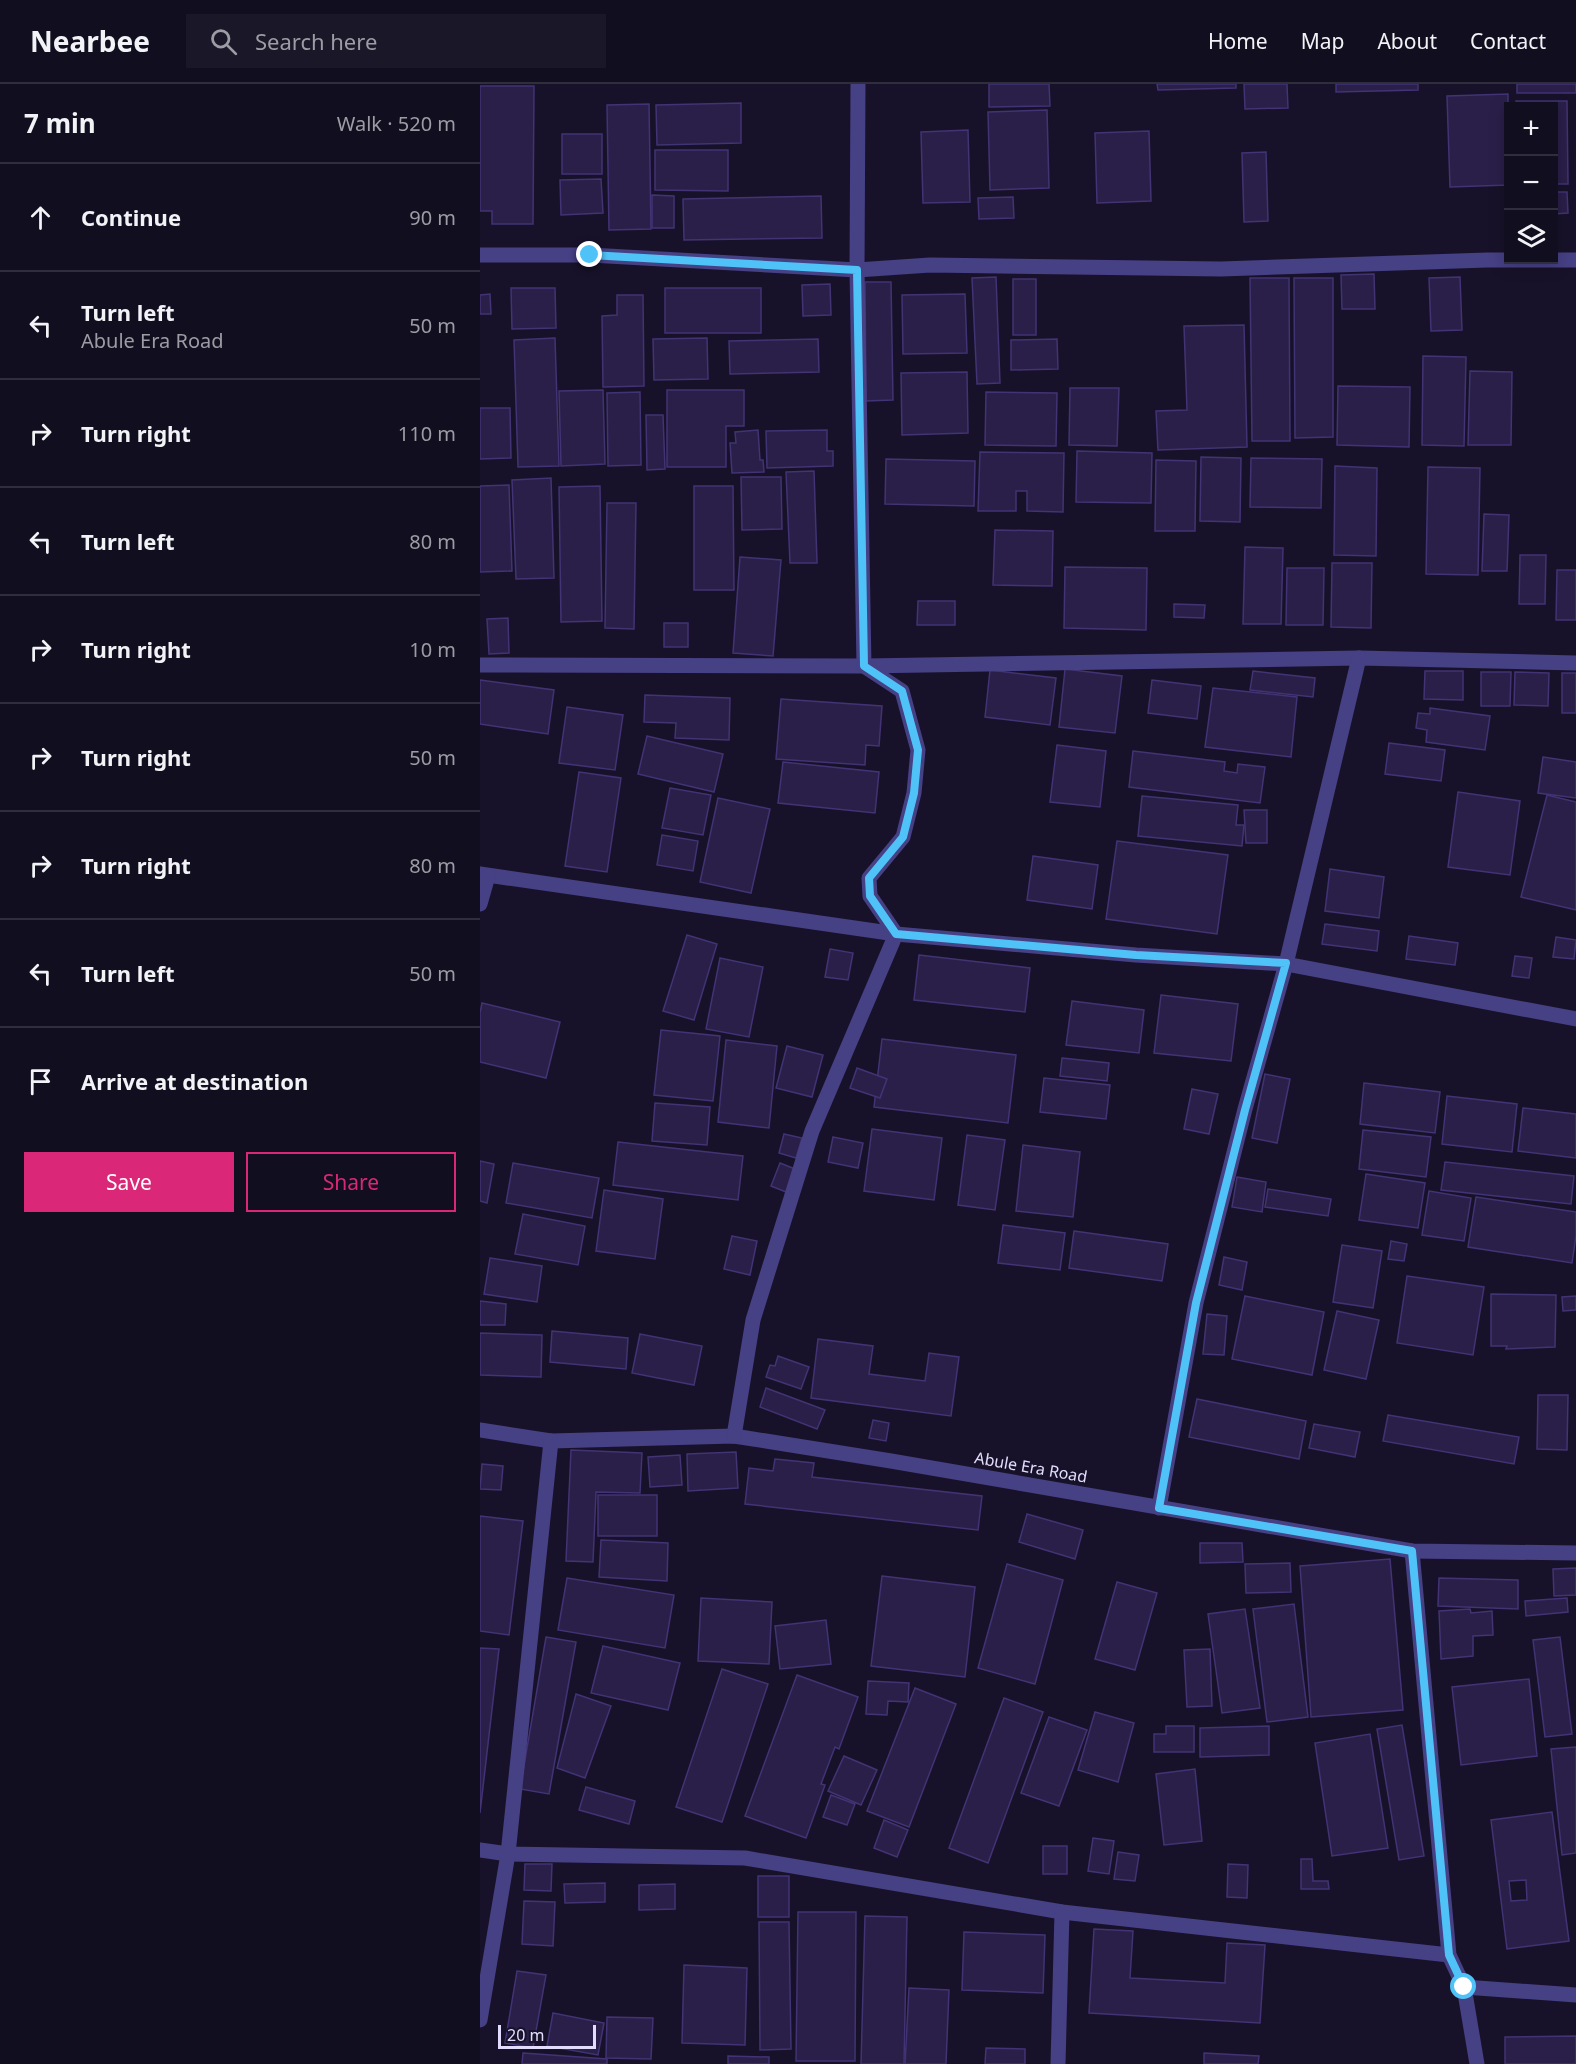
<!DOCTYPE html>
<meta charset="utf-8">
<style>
:root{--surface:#110e1f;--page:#1a1728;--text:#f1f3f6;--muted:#9c9ca4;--line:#302e3d;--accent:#db2777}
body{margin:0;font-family:"Noto Sans",sans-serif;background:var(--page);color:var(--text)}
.controls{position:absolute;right:18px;top:18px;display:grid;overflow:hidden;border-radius:0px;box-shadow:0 3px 15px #0003}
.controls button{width:54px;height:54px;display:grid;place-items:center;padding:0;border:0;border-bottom:2px solid var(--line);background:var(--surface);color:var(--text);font:30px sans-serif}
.scale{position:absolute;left:18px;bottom:15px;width:98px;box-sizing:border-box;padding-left:6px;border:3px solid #e2ddfd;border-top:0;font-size:16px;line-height:21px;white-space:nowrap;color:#e2ddfd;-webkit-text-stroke:4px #171229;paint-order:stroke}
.stop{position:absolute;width:18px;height:18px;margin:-14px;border:4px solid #4fc3f7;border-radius:50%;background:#fff}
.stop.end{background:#4fc3f7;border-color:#fff;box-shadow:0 2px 6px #0008}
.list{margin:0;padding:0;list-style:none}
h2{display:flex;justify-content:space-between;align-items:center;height:78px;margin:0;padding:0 24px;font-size:26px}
h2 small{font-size:20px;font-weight:400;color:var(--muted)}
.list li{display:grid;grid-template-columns:39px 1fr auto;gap:18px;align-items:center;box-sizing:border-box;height:108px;padding:0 24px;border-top:2px solid var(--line)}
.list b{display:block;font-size:22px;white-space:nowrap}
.list p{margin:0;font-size:20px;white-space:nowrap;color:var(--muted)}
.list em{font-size:20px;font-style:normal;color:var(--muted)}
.actions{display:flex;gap:12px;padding:18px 24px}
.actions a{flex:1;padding:14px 0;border:2px solid var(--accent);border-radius:0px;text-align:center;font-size:21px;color:var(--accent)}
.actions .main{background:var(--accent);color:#fff}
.icon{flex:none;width:33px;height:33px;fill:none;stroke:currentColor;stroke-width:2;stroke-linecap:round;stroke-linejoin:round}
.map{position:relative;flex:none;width:1096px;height:1980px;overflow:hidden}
header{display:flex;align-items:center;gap:36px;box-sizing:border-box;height:84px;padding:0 30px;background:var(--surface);border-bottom:2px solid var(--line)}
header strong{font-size:28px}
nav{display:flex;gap:33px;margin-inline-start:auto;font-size:21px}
.search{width:420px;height:54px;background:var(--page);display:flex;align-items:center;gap:15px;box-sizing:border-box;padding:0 21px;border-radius:0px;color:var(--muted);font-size:22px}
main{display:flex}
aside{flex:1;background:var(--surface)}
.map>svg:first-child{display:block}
.building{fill:#2a1f49;stroke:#423374;stroke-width:1.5;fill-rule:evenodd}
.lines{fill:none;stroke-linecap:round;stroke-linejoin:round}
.minor{stroke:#464085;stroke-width:15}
.route{stroke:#4fc3f7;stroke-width:8}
.labels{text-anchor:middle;stroke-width:5;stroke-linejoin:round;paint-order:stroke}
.street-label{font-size:16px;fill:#e2ddfd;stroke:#171229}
</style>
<header>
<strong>Nearbee</strong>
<div class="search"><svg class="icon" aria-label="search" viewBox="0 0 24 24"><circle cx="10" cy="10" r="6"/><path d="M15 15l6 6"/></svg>Search here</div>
<nav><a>Home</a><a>Map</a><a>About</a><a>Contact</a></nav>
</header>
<main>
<aside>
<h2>7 min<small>Walk · 520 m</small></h2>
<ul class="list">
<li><svg class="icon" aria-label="ahead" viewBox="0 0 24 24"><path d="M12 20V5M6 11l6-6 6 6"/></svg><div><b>Continue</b></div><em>90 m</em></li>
<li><svg class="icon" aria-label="left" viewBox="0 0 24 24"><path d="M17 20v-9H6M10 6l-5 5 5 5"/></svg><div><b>Turn left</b><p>Abule Era Road</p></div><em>50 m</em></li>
<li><svg class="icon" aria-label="right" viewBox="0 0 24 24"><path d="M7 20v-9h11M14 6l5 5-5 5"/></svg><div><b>Turn right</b></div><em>110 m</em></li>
<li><svg class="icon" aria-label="left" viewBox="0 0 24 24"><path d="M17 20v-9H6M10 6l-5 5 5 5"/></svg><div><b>Turn left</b></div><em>80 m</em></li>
<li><svg class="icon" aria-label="right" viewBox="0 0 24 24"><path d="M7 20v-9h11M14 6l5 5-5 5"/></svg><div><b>Turn right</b></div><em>10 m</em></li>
<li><svg class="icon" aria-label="right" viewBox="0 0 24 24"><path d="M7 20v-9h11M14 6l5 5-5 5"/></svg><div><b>Turn right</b></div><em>50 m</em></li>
<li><svg class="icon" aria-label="right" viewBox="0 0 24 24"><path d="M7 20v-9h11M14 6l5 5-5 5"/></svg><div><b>Turn right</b></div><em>80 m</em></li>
<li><svg class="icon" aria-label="left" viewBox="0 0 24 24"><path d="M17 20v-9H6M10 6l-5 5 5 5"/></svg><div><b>Turn left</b></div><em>50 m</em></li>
<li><svg class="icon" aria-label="arrive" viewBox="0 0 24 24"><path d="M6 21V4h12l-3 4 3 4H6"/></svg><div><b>Arrive at destination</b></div></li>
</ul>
<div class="actions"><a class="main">Save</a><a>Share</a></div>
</aside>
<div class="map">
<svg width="1096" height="1980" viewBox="0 0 1096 1980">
<rect width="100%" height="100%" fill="#171229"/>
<g class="building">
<path d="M509,0H569L570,22L509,23Z"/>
<path d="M677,0H756V4L678,6Z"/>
<path d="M764,0H807L808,24L765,25Z"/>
<path d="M856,0H938V6L856,8Z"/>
<rect x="1037" y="0" width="59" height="9"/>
<path d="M0,2H54L53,140H12V127H0Z"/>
<path d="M1028,10V101L970,103L967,12Z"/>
<path d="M1036,17H1087L1088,100H1074V22H1036Z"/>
<path d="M261,19V59L177,61L176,21Z"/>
<path d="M169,20L171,145L129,146L127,21Z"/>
<path d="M567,26L569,104L510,106L508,28Z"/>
<path d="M488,46L490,118L443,119L441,48Z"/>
<path d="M669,47L671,117L617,119L615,49Z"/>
<rect x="82" y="50" width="40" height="40"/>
<path d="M175,66H248V107L175,106Z"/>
<path d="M786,68L788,137L764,138L762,69Z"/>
<path d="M121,95L123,129L81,131L80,96Z"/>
<path d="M1074,108H1087L1088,129L1074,130Z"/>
<path d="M172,111L194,112V144H172Z"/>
<path d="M341,112L342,154L204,156L203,115Z"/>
<path d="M533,113L534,134L499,135L498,114Z"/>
<path d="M894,190L895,225H862L861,191Z"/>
<path d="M516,193L520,299L497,300L492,194Z"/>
<path d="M980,193L982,246L951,247L949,194Z"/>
<path d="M770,194H809L810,357H772Z"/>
<path d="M814,194H853V353L815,354Z"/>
<rect x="533" y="195" width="23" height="56"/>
<path d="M385,198H411L413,316L386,317Z"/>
<path d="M350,200L351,231L323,232L322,201Z"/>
<path d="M31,204H75L76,244L32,245Z"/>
<rect x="185" y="204" width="96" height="45"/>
<path d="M10,210L11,230H0V211Z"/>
<path d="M485,210L487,269L423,270L422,211Z"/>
<path d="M137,211H163L164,302L123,303L122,232L137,231Z"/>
<path d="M764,241L767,363L678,366L676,327L707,326L704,242Z"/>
<path d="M75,254L79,382L38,383L34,256Z"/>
<path d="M227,254L228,295L174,296L173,255Z"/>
<path d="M338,255L339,288L250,290L249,257Z"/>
<path d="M577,255L578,285L531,286V256Z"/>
<path d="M943,272L986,273L984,362L942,361Z"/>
<path d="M990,287L1032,288L1031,361H988Z"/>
<path d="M487,288L488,349L422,351L421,289Z"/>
<path d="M858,302L930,303L929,363L857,361Z"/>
<path d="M590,304H639L637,362L589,361Z"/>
<path d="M123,306L125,380L81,382L79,307Z"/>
<path d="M187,306H264V342H246V383H187Z"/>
<path d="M160,308L161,381L128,382L127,309Z"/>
<path d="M506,308L577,309L576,362L505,361Z"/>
<path d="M0,324H30L31,374L0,375Z"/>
<path d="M166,331H183L185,385L167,386Z"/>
<path d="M278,346L280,376H283L284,388L252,389L250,359H256L255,348Z"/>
<path d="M347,346V367H353V382L287,384L286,347Z"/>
<path d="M597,367L672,369L671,419L596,418Z"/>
<path d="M500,368L584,369L583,428L547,427V407H536V427H498Z"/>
<path d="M721,373L761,374L760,438L720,437Z"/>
<path d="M771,374L842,375L841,424L770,423Z"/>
<path d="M406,375L495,377L494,422L405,420Z"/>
<path d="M676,376L716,377L715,447H675Z"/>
<path d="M855,382L897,384L896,472L854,471Z"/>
<path d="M948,383L1000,384L998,491L946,490Z"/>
<path d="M334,387L337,479H310L306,388Z"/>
<path d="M261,393H301L302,445L262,446Z"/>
<path d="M71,394L74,494L36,495L32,396Z"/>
<path d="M29,401L32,487L0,488V402Z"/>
<path d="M120,402L122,537L81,538L79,403Z"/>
<path d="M214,402H253L254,506H214Z"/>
<path d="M127,419H156L154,545L125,544Z"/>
<path d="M1004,430L1029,431L1027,487H1002Z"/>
<path d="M515,446L573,447L572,502L513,501Z"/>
<path d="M765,463L803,464L801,540H763Z"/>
<path d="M1040,471H1066L1065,520H1039Z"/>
<path d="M260,473L301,476L293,572L253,569Z"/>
<path d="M852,479H892L891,544L851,543Z"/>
<path d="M585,483L667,484L666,546L584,544Z"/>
<path d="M807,484H844L843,541H806Z"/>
<path d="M1077,486H1096V536H1076Z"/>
<path d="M438,517H475V541H437Z"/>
<path d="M694,520L725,521L724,534L694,533Z"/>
<path d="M28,534L29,569L9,570L7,535Z"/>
<rect x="184" y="539" width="24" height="24"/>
<path d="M585,585L642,592L635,649L579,643Z"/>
<path d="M510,586L576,594L570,641L505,633Z"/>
<path d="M773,587L835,594L833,613L770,606Z"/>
<path d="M945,587H983V616L944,615Z"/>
<path d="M1001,588H1031L1030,622H1001Z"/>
<path d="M1035,588L1069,589L1068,622L1034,621Z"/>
<rect x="1082" y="589" width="14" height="40"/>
<path d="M0,596L74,606L68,650L0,640Z"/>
<path d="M672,596L721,602L717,635L668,629Z"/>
<path d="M733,604L817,613L811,673L725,663Z"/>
<path d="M165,611L250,614L249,656L195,654L196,639L164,638Z"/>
<path d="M301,615L402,622L399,662L386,661L385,681L296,675Z"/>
<path d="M87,623L143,631L135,686L79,679Z"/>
<path d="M950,624L1010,632L1005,666L946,658L947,646L936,644L938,629L950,630Z"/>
<path d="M167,652L243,670L234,708L158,690Z"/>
<path d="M909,659L965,666L961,697L905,690Z"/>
<path d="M577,661L626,667L620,723L570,718Z"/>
<path d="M653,667L745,678L744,687L757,689L758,680L785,683L780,719L649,703Z"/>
<path d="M1063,673L1096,678V714L1058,709Z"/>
<path d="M303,678L399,688L395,729L298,719Z"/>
<path d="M99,688L141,694L127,788L85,782Z"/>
<path d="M190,704L231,711L223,751L182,744Z"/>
<path d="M978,708L1040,717L1030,791L968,783Z"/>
<path d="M1067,711L1096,718V826L1041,813Z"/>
<path d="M662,712L758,721L756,741H764L762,762L658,752Z"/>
<path d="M238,714L290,725L271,809L220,798Z"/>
<path d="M764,726H787V759H766Z"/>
<path d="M182,751L218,757L213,787L177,781Z"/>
<path d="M637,757L748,771L737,850L626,835Z"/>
<path d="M553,772L618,781L612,825L547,816Z"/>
<path d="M850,785L904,793L899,834L845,827Z"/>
<path d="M845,840L899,847L897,867L842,860Z"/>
<path d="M207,851L237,860L214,936L183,927Z"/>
<path d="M929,852L978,859L975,881L926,875Z"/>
<path d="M1076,853L1096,856L1094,875L1073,873Z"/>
<path d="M350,865L373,869L368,896L345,893Z"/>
<path d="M439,871L550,884L545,928L434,916Z"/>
<path d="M1035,872L1052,874L1049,894L1032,892Z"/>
<path d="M240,874L283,883L269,953L226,945Z"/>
<path d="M681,911L758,920L751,977L674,969Z"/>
<path d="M592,917L664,926L659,969L586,961Z"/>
<path d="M2,919L80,938L66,994L0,978V929Z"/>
<path d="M181,946L240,952L233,1017L174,1011Z"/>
<path d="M402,955L536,971L528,1039L394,1023Z"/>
<path d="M246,956L297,962L289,1044L238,1038Z"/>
<path d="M307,962L343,971L332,1013L296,1004Z"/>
<path d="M582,974L629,979L627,997L580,992Z"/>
<path d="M377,984L407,995L400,1014L370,1004Z"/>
<path d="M785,990L810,995L797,1059L772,1054Z"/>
<path d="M564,994L630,1001L626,1035L560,1028Z"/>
<path d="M884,999L960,1008L955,1049L880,1040Z"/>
<path d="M712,1005L738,1010L729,1050L704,1045Z"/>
<path d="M967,1012L1037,1020L1032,1068L962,1060Z"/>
<path d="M175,1019L230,1023L227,1061L172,1057Z"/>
<path d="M1043,1024L1096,1030V1074L1038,1067Z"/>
<path d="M392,1045L462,1054L454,1116L384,1107Z"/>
<path d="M883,1046L951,1053L946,1093L879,1085Z"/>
<path d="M304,1050L322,1054L316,1074L299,1069Z"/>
<path d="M487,1051L525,1056L515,1126L478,1121Z"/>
<path d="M353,1053L383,1059L378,1084L348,1078Z"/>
<path d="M138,1058L263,1072L258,1116L133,1101Z"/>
<path d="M543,1061L600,1068L593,1133L536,1127Z"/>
<path d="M0,1077L14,1080L7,1119L0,1117Z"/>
<path d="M965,1078L1094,1092L1091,1120L961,1106Z"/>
<path d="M33,1079L119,1094L112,1134L26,1119Z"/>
<path d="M300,1079L315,1085L306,1108L291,1102Z"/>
<path d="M886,1090L945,1099L938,1144L879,1136Z"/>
<path d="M757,1093L786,1098L782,1128L752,1123Z"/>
<path d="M788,1105L851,1115L848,1132L785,1123Z"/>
<path d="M124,1106L183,1115L175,1175L116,1167Z"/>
<path d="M949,1107L991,1114L984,1157L942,1151Z"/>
<path d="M996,1113L1096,1128V1152L1092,1179L988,1163Z"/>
<path d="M43,1130L105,1142L98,1181L35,1170Z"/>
<path d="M523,1141L585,1149L580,1186L518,1179Z"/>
<path d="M594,1147L688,1160L682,1197L589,1184Z"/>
<path d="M252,1152L277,1157L270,1191L244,1185Z"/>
<path d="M911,1157L927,1160L924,1177L908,1175Z"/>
<path d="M862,1161L902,1167L893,1224L853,1218Z"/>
<path d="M744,1173L767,1178L762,1206L739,1201Z"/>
<path d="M10,1174L62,1182L57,1218L4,1210Z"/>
<path d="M927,1192L1004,1203L993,1271L917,1259Z"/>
<path d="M1011,1210L1076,1211L1075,1263L1026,1265L1027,1262H1011Z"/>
<path d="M765,1212L844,1228L832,1291L752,1275Z"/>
<path d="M1096,1212V1226L1083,1227L1082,1213Z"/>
<path d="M0,1217L26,1220L25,1241H0Z"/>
<path d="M857,1227L899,1236L886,1295L844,1286Z"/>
<path d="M727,1230L747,1232L744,1271L723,1270Z"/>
<path d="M72,1247L148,1254L146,1285L70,1278Z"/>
<path d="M0,1249L62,1251L61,1293L0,1291Z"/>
<path d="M160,1250L222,1262L214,1301L152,1289Z"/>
<path d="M338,1255L393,1262L389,1290L445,1297L449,1269L479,1273L471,1332L331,1314Z"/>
<path d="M298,1272L329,1283L321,1305L286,1293L290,1281L295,1282Z"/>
<path d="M286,1304L345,1326L337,1345L280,1323Z"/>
<path d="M1058,1311H1088L1087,1366L1057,1365Z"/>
<path d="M717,1315L826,1337L819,1375L709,1353Z"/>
<path d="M908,1331L1039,1353L1034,1380L903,1357Z"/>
<path d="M393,1336L409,1339L406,1357L389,1354Z"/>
<path d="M834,1340L880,1348L875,1373L829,1364Z"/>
<path d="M91,1366L162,1369L160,1409L116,1408L113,1478L86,1477Z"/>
<path d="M256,1368L258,1404L208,1407L207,1370Z"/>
<path d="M200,1371L202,1401L170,1403L168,1373Z"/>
<path d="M295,1375L334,1379L332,1393L502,1412L498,1446L265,1420L269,1384L293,1387Z"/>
<path d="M2,1380L23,1382L21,1406L0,1405Z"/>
<rect x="118" y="1411" width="59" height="41"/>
<path d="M547,1430L603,1446L595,1475L539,1458Z"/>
<path d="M0,1432L43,1437L29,1551L0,1547Z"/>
<path d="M121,1456L188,1459L187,1497L119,1493Z"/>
<path d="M720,1459H762L763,1478L720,1479Z"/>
<path d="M910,1475L923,1626L831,1633L820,1482Z"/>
<path d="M810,1479L811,1508L766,1509L765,1480Z"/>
<path d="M527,1480L583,1496L555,1600L498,1584Z"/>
<path d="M1096,1484V1511L1074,1512L1073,1485Z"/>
<path d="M402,1492L495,1503L485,1593L391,1582Z"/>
<path d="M87,1494L194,1511L185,1564L78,1546Z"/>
<path d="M959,1494L1038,1496V1525L958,1522Z"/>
<path d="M637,1498L677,1509L655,1586L615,1575Z"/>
<path d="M221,1514L292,1518L289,1580L218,1577Z"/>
<path d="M1087,1514L1088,1528L1046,1532L1045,1517Z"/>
<path d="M814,1520L828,1633L787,1638L773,1525Z"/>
<path d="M765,1525L780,1624L742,1629L728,1530Z"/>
<path d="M990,1525L991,1529L1012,1527L1013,1551L993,1552V1572L961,1575L959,1527Z"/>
<path d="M346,1536L351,1580L300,1585L295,1542Z"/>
<path d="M66,1553L96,1558L69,1710L40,1705Z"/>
<path d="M1080,1553L1092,1650L1065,1653L1053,1556Z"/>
<path d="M123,1562L200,1579L188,1626L111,1609Z"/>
<path d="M0,1564L19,1565L0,1729Z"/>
<path d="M730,1565L732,1622L707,1623L704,1566Z"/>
<path d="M242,1585L288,1600L242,1738L196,1723Z"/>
<path d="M317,1591L378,1613L359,1665L355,1663L341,1700L345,1701L326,1754L265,1732Z"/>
<path d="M1049,1595L1057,1672L981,1681L972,1603Z"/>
<path d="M388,1597L429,1599L428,1618L408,1617L407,1631L386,1630Z"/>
<path d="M435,1604L476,1620L429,1743L387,1727Z"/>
<path d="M96,1610L131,1622L105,1694L77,1684Z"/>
<path d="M524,1614L563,1628L508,1779L469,1764Z"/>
<path d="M615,1628L654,1639L638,1698L598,1686Z"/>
<path d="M569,1633L607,1646L579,1722L541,1709Z"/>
<path d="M922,1641L944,1772L919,1776L897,1645Z"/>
<path d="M686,1642H714V1668H674V1650H686Z"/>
<path d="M789,1642V1671L720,1673V1644Z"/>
<path d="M890,1650L908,1764L852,1772L835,1659Z"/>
<path d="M1096,1663V1769L1082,1771L1071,1665Z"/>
<path d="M364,1672L397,1686L381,1721L348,1707Z"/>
<path d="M715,1685L722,1757L684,1761L676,1690Z"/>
<path d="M106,1703L155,1717L149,1740L99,1726Z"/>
<path d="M351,1711L375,1720L367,1741L343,1733Z"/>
<path d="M1072,1728L1089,1857L1027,1865L1011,1736ZM1046,1796L1047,1816L1031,1817L1029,1797Z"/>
<path d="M404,1736L428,1746L417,1773L394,1764Z"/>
<path d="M613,1754L634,1757L629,1790L608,1787Z"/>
<rect x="563" y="1762" width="24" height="28"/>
<path d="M638,1768L659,1771L655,1797L634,1795Z"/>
<path d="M821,1775H832L833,1797H848L849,1805H821Z"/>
<path d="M45,1780H72L71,1807L44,1806Z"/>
<path d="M748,1780L768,1781L767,1814L747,1813Z"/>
<rect x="278" y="1792" width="31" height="41"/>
<path d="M125,1799V1818L85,1819L84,1800Z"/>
<path d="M195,1800V1825L159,1826V1801Z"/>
<path d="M44,1817L75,1818L73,1862L42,1860Z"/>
<path d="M318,1828H376L375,1977H316Z"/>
<path d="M385,1832L427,1833L424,1980H381Z"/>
<path d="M279,1838H309L311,1965L280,1966Z"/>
<path d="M614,1845L653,1847L650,1894L745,1899L747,1859L785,1861L780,1939L609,1929Z"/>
<path d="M484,1848L565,1851L563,1909L482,1906Z"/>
<path d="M204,1881L267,1884L265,1961L202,1959Z"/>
<path d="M37,1887L66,1891L53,1964L25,1959Z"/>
<path d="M429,1904L469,1906L466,1980H425Z"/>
<path d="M73,1929L124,1939L118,1971L67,1962Z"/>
<path d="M127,1933L173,1934L171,1975L126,1974Z"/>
<path d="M1096,1952V1980H1025V1953Z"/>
<path d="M506,1964L545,1965V1980H505Z"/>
<path d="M43,1969L127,1975V1980H42Z"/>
<path d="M724,1969L779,1972L778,1980H724Z"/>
<path d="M248,1972L289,1973V1980H248Z"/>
</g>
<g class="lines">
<g class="minor">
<path d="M378,0L377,186L384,582"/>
<path d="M0,171H110L377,186L450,181L741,185L1007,176H1096"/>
<path d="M0,581L384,582L879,574L1096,579"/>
<path d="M0,790L416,850L656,871L806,880L1096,935"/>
<path d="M0,820L8,792"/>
<path d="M0,1346L71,1357L254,1352L411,1377L932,1467L1096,1469"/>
<path d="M254,1352L273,1236L332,1047L416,850L390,812L389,794L423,753L434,709L438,666L422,607L384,582"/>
<path d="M679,1424L716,1219L765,1025L806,880L879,574"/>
<path d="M932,1467L969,1871L984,1903L997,1980"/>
<path d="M0,1766L28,1770L265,1774L582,1828L969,1871"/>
<path d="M984,1903L1096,1911"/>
<path d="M0,1936L28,1770L71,1357"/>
<path d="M578,1980L582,1828"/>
</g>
</g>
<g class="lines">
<path class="route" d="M110,171L377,186L384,582L422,607L438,666L434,709L423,753L389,794L390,812L416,850L656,871L806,879L765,1026L716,1219L679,1424L932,1467L969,1871L984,1903"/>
</g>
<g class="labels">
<g class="street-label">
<text transform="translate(551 1383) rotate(10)" y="6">Abule Era Road</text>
</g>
</g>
</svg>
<div class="controls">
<button>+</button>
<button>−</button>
<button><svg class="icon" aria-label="layers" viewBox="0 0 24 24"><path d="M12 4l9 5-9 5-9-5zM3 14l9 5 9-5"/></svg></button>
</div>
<div class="scale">20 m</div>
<div class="stop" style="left:984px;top:1903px"></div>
<div class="stop end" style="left:110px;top:171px"></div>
</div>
</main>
